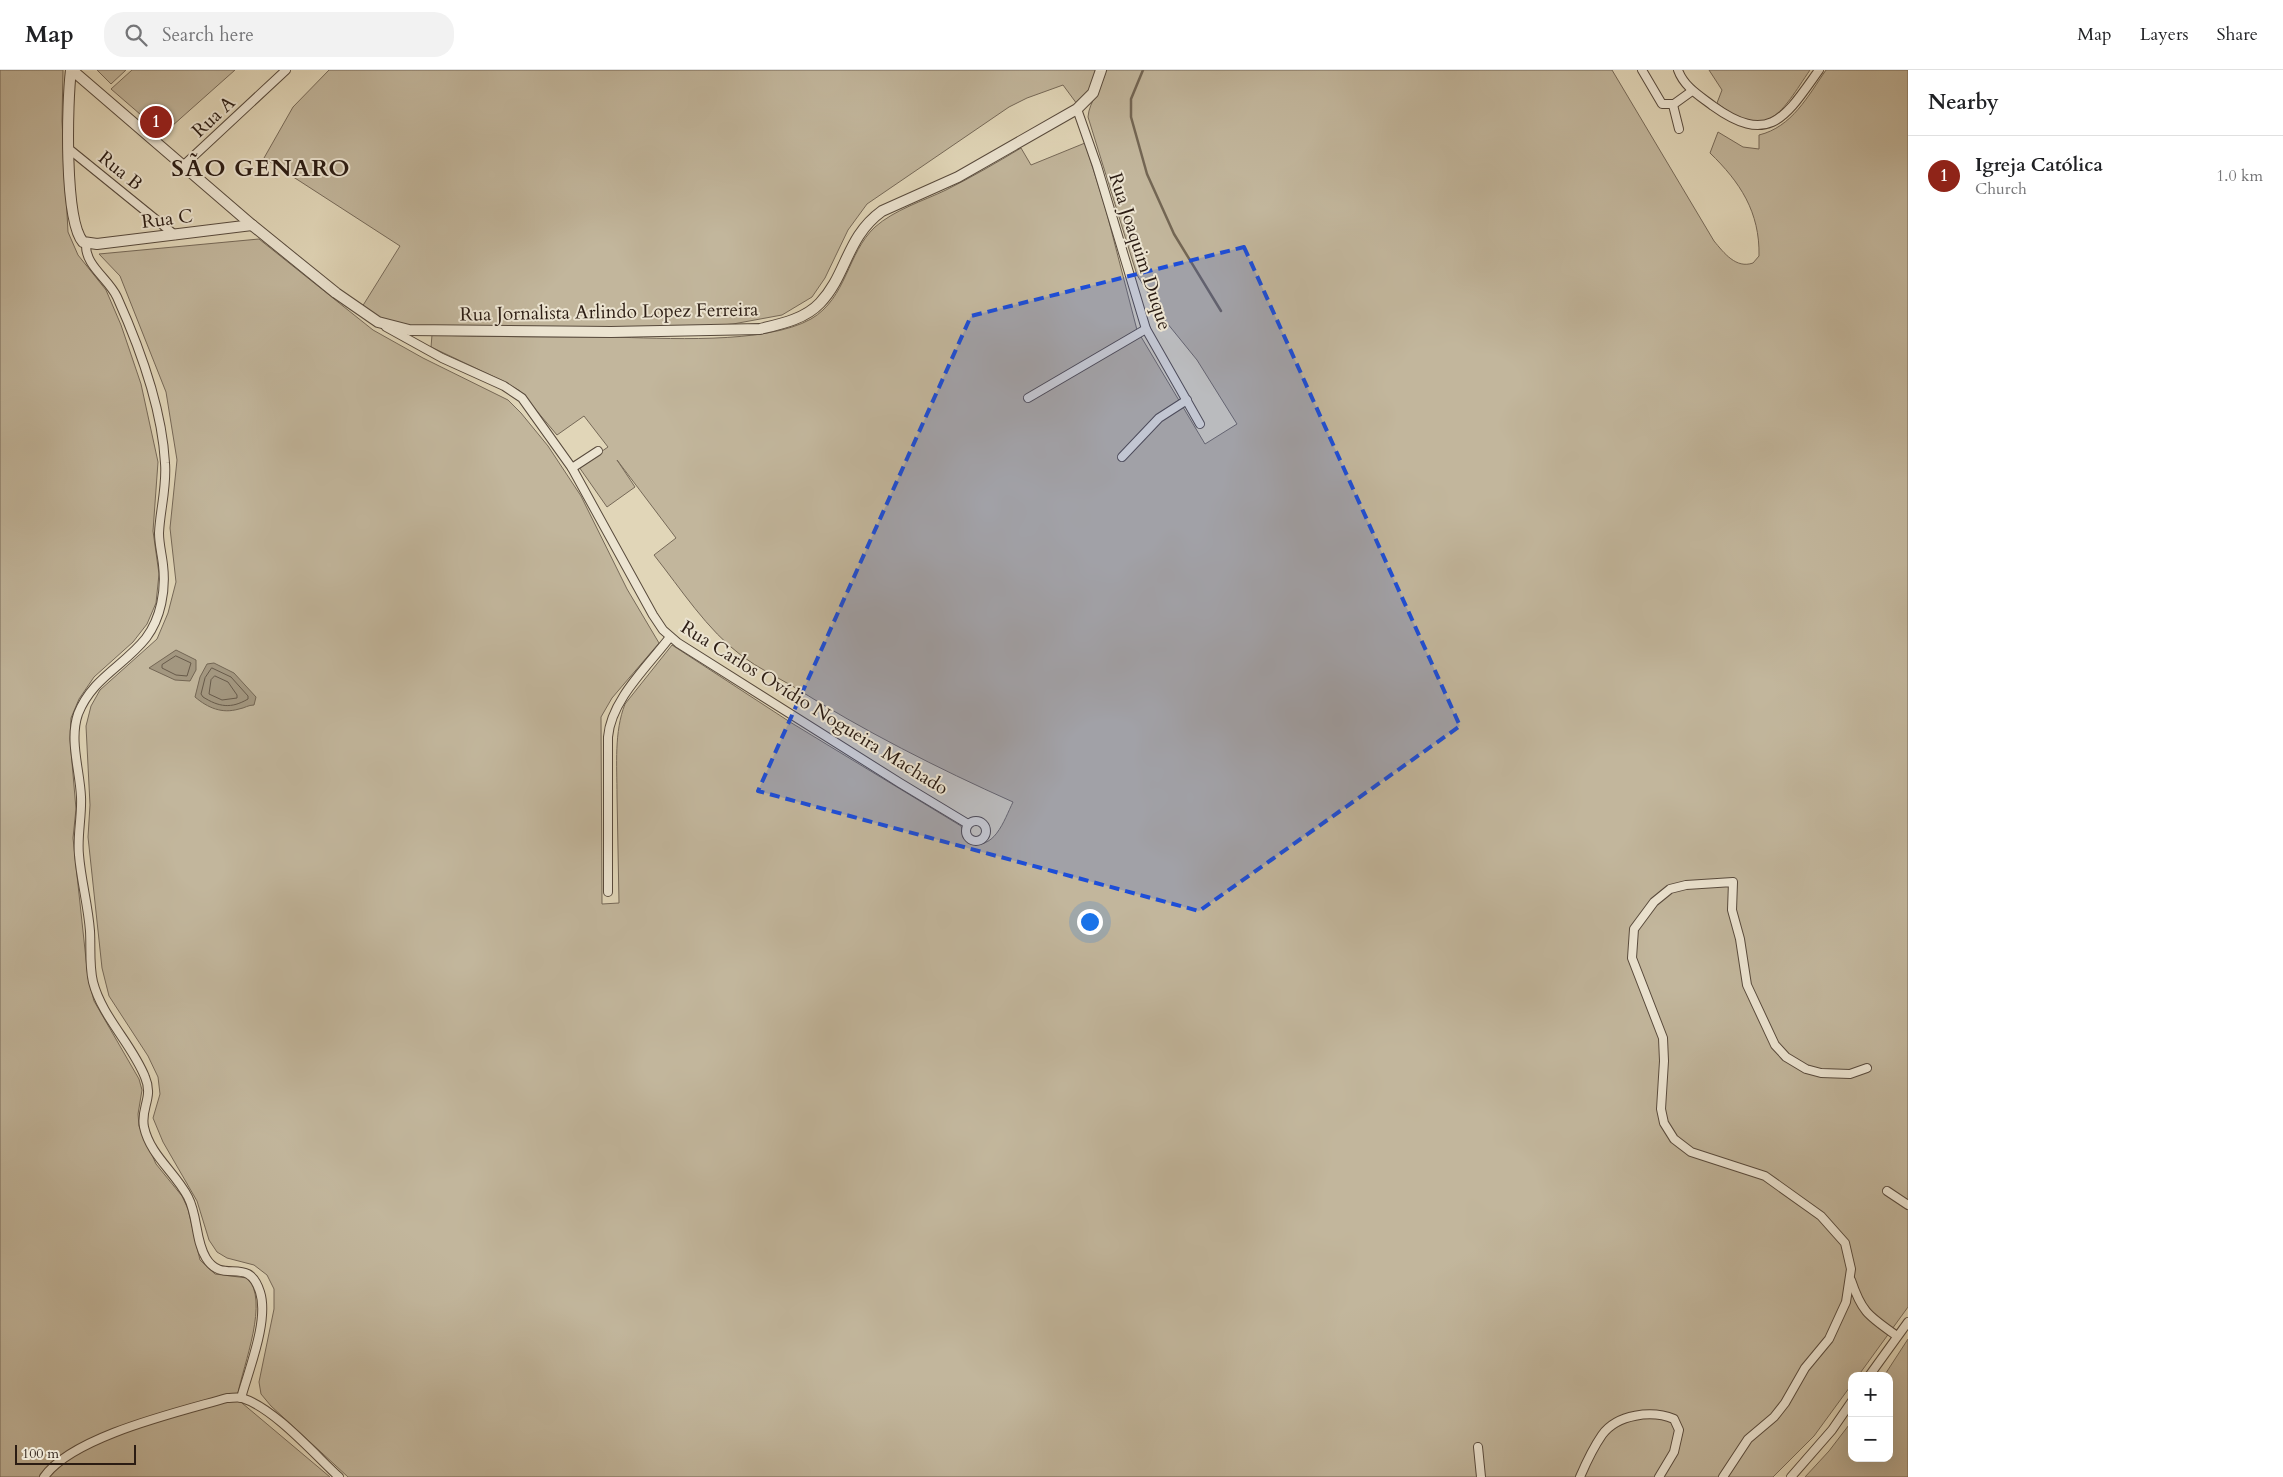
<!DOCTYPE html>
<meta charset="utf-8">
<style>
:root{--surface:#fff;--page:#f2f2f2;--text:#202124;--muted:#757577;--line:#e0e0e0;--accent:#8f2418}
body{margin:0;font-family:Cardo,serif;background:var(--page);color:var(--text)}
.controls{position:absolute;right:15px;bottom:15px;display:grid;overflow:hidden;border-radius:10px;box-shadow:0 5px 20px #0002}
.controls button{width:45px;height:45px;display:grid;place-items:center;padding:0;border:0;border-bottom:1px solid var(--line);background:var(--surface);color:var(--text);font:25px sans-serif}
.scale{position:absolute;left:15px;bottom:12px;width:121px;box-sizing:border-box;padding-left:5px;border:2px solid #2b1c13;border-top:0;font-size:14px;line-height:18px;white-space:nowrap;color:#2b1c13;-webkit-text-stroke:4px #ece4d1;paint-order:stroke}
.you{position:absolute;left:1089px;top:851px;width:18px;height:18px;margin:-12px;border:4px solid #fff;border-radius:50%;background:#1a73e8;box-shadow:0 0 0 8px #1a73e833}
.badge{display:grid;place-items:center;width:32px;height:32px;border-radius:50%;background:var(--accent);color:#fff;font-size:16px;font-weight:700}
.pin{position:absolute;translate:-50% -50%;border:2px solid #fff;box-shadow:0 1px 5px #0006}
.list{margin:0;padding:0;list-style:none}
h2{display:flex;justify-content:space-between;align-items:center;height:65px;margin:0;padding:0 20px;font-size:21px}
h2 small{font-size:16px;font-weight:400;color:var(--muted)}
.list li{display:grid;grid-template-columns:32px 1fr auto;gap:15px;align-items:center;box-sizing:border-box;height:80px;padding:0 20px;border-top:1px solid var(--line)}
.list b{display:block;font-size:19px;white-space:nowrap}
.list p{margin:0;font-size:16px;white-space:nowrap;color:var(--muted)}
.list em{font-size:16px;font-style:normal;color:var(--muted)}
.icon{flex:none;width:28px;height:28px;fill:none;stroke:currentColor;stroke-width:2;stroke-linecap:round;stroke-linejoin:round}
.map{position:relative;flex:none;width:1908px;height:1407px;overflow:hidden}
header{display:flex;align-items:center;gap:30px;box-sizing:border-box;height:70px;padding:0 25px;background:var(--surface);border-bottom:1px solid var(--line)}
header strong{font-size:24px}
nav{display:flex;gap:28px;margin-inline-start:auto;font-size:18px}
.search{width:350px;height:45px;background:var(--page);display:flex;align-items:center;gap:12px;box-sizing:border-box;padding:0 18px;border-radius:20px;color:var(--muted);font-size:19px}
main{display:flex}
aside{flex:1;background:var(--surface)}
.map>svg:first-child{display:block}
.green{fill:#c2b69c;stroke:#766958}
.water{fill:#a39780;stroke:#736654}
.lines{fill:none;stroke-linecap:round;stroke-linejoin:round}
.shore{stroke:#675a4a;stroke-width:1}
.stream{stroke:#736654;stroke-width:2.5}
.minor-casing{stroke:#584a3c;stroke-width:10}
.tertiary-casing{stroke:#584a3c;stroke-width:12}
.minor{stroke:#ece4d1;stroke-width:8}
.tertiary{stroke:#ece4d1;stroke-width:10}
.marked{fill:#1d4ed8;fill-opacity:0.2;stroke:#1d4ed8;stroke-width:4;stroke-dasharray:10 6;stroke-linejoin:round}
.labels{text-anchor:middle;stroke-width:4;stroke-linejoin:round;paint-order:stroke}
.street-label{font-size:19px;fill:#2b1c13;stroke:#ece4d1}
.district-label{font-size:24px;font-weight:bold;letter-spacing:1px;fill:#2b1c13;stroke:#ece4d1}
</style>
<header>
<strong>Map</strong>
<div class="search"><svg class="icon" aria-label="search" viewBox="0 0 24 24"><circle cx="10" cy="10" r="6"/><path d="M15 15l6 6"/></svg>Search here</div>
<nav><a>Map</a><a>Layers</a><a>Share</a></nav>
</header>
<main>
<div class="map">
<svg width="1908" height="1407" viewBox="0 0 1908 1407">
<rect width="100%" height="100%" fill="#e1d6b8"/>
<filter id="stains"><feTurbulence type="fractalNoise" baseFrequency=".004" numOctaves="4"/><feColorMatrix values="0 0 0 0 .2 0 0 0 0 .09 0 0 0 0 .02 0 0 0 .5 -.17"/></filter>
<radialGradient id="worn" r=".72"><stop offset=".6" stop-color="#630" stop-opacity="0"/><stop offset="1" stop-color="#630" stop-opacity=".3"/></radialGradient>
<g class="green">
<path d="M0,0H63L62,51L68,162L78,185L106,220L121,255L141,314L158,392L153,461L159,504L156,533L147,554L133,572L94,607L79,629L71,648L70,669L76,739L73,768L88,908L94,931L139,1009L142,1020L138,1044L139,1056L156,1094L182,1126L188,1139L200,1190L215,1204L247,1208C270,1229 243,1296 238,1323L242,1333L330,1407H0Z"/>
<path d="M97,0H126L111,14Z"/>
<path d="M132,0H235L163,64L111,19Z"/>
<path d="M329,0H1096L1090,22L1077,34L1063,15L1027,28L1009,37L867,134L848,160L825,208L812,227L782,245L733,254L696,257L413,256L378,247L362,237L400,176L264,88L293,37Z"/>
<path d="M1106,0H1612L1714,171C1724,183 1736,199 1753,193L1759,186C1760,142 1740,112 1710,83L1718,62L1743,77L1759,79V65C1792,57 1808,26 1826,0H1908V1237L1858,1306H1852V1314L1814,1366L1773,1407H348L271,1336L261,1324L259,1312L274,1239V1219L267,1205L254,1195L227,1188L217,1182L209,1170L197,1131L163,1072L153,1048L160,1024L158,1007L148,986L109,926L102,898L88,767L90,735L86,656L91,636L100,620L157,569L168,543L176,512L170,458L177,390L166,322L120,206L99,184L259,169L373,260L423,288L508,330L521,343L548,376L581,426L627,519L659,573L612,628L601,647L602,834L619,833C618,797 618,761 617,725C617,695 614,662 625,634L672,575L790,652L961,756L967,771C994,784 1004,750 1013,732C937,698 864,661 794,617C777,607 758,598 742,586C707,560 681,519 654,485L676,468L617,390L635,417L607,437L579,397L608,377L584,346L557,365L520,321L503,311L431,277L432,265C491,267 550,267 609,267C663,268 765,275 811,249C847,228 847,183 875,157C894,140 923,131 946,120C972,107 996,93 1021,78L1031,95L1085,73L1106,140L1137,260L1205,374L1237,354L1197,290L1167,253L1137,205L1088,47C1089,31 1103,17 1106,0Z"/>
<path d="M1709,0H1810C1782,41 1768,74 1717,33L1722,20Z"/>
<path d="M1908,1269V1407H1805L1829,1381L1852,1351V1388H1889V1306H1884Z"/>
</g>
<g class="water">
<path d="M176,580L196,590V600L190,611L175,610L149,598Z"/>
<path d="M214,593L234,603L256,627L254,635C248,635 245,638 239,639C222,644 208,638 195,627L200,607L207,594Z"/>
</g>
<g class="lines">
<g class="shore">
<path d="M176,586L191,593L187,606L176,605L162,598V595Z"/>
<path d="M212,598L231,607L248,626V629C231,639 219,637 203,627L201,624L205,608Z"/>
<path d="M215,606L228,612L237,625V628L222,630L209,624L211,610Z"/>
</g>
<path class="stream" d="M1143,0L1131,29V47L1147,104L1174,164L1221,241"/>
<defs>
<g id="minor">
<path d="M1642,0L1662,34H1674L1692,21"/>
<path d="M1678,0C1684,17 1700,26 1713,36C1770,77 1786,46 1819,0"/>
<path d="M1673,35L1679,59"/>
<path d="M1077,39L1097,96L1146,259L1200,354"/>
<path d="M69,79L175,165"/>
<path d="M184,95L286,0"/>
<path d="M86,174C85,196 108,208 117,227C140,278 162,337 165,393C167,417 160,440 159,463C159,474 162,485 163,495C166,520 161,548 146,568C124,596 92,608 78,644C69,670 80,701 81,727C82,746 77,766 79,785C81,810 88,835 90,861C91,878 89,895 93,912C102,947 132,974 145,1007C154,1028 140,1038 144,1057C150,1085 175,1102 188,1127C198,1146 195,1170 206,1188C223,1216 248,1184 260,1222C269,1250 249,1299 241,1328"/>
<path d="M386,257L442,288L504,316L522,328L572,398L653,545L663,560L678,573L900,713L968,754"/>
<path d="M1028,328L1146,259"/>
<path d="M1122,387L1159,348L1187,330"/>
<path d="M572,398L598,381"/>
<circle cx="976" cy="761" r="10"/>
<path d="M608,822V667C611,630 648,596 670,567"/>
<path d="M1887,1121L1908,1135"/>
<path d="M1851,1210C1862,1243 1869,1246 1897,1266"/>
<path d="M1869,1306L1908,1252"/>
<path d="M1478,1377L1481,1407"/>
<path d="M44,1407C73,1366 179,1342 227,1328C232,1328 238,1327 242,1328C274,1338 314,1384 339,1407"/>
<path d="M1580,1407C1586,1393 1593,1378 1602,1365C1617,1344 1652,1340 1674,1349L1679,1360L1674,1382L1659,1407"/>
<path d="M1723,1407L1748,1369L1774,1347L1785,1333L1805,1298L1829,1269L1846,1232L1851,1199L1845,1173L1821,1146L1765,1106L1691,1082L1674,1069L1664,1053L1661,1039L1664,991L1663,968L1632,888L1634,859L1654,832L1670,819L1686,815L1733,812L1732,840L1740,869L1747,915L1775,975L1786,987L1806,999L1821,1003L1850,1004L1867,998"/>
<path d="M1791,1407L1832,1360L1852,1331"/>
</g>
<g id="tertiary">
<path d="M71,0C67,32 64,150 83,172L97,174L252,155"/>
<path d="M72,0L252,155L336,223L378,252L409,260L611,262L760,259C781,254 805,249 820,233C847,205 846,167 882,141L958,107L1077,39L1093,23L1101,0"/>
</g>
</defs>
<use href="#minor" class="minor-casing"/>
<use href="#tertiary" class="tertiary-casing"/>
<use href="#minor" class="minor"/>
<use href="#tertiary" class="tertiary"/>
</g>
<path class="marked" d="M1244,177L1460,656L1199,841L758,721L971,246Z"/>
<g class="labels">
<g class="street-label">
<text transform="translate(213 46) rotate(-43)" y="7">Rua A</text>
<text transform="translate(121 100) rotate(39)" y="7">Rua B</text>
<text transform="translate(167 148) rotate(-7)" y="7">Rua C</text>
<text transform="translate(1141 181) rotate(72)" y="7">Rua Joaquim Duque</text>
<text transform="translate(609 241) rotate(-1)" y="7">Rua Jornalista Arlindo Lopez Ferreira</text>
<text transform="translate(815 637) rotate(32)" y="7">Rua Carlos Ovídio Nogueira Machado</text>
</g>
<g class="district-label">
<text x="261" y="106">SÃO GENARO</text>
</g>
</g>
<rect width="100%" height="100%" filter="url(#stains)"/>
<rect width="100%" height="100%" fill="url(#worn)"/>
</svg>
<div class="controls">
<button>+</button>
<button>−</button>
</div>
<div class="scale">100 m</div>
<div class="you"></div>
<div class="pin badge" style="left:156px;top:52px">1</div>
</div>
<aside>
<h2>Nearby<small></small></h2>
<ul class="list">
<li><span class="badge">1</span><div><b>Igreja Católica</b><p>Church</p></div><em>1.0 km</em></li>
</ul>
</aside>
</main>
